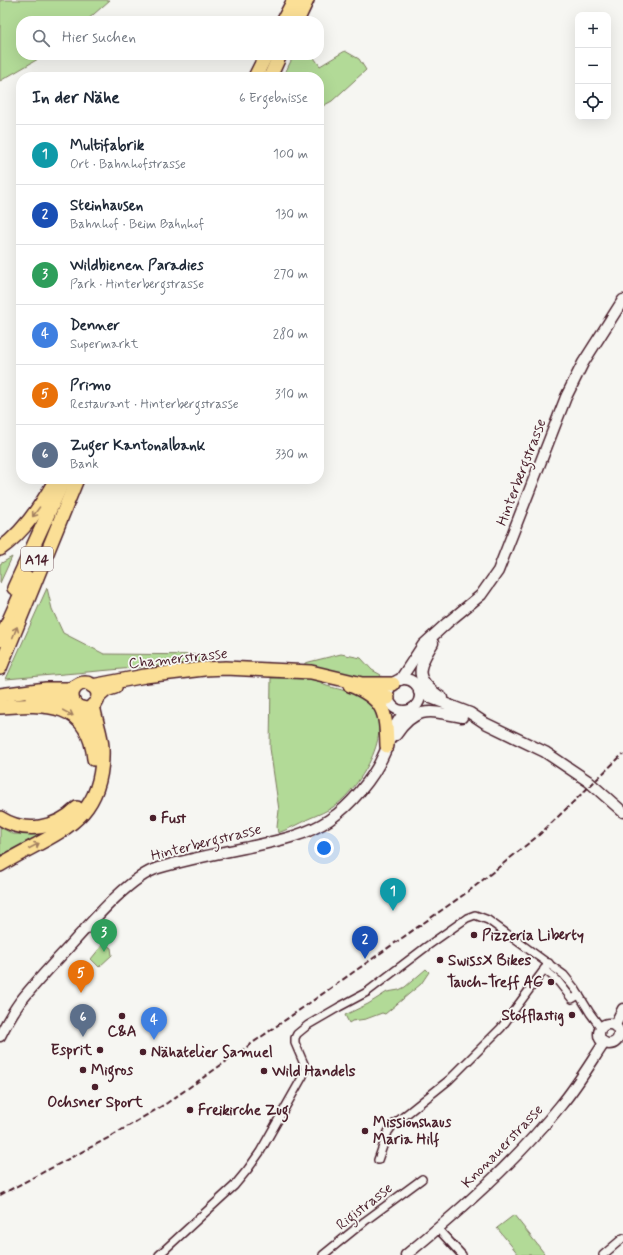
<!DOCTYPE html>
<html lang="de">
<meta charset="utf-8">
<style>
:root{--surface:#fff;--page:#f2f2f3;--text:#1f2937;--muted:#747a83;--line:#e0e1e3;--accent:#111827}
body{margin:0;font-family:Mynerve,sans-serif;background:var(--page);color:var(--text)}
.controls{position:absolute;right:12px;top:12px;display:grid;overflow:hidden;border-radius:8px;box-shadow:0 4px 16px #0002}
.controls button{width:36px;height:36px;display:grid;place-items:center;padding:0;border:0;border-bottom:1px solid var(--line);background:var(--surface);color:var(--text);font:20px sans-serif}
.you{position:absolute;left:324px;top:848px;width:14px;height:14px;margin:-10px;border:3px solid #fff;border-radius:50%;background:#1a73e8;box-shadow:0 0 0 6px #1a73e833}
.badge{display:grid;place-items:center;width:26px;height:26px;border-radius:50%;background:var(--accent);color:#fff;font-size:13px;font-weight:700}
.pin{position:absolute;translate:-50% -33px;filter:drop-shadow(0 1px 2px #0008)}
.pin::after{content:'';position:absolute;top:21px;width:14px;height:12px;background:inherit;clip-path:polygon(0 0,100% 0,50% 100%)}
.list{margin:0;padding:0;list-style:none}
h2{display:flex;justify-content:space-between;align-items:center;height:52px;margin:0;padding:0 16px;font-size:17px}
h2 small{font-size:13px;font-weight:400;color:var(--muted)}
.list li{display:grid;grid-template-columns:26px 1fr auto;gap:12px;align-items:center;box-sizing:border-box;height:60px;padding:0 16px;border-top:1px solid var(--line)}
.list b{display:block;font-size:15px;white-space:nowrap}
.list p{margin:0;font-size:13px;white-space:nowrap;color:var(--muted)}
.list em{font-size:13px;font-style:normal;color:var(--muted)}
.icon{flex:none;width:22px;height:22px;fill:none;stroke:currentColor;stroke-width:2;stroke-linecap:round;stroke-linejoin:round}
.map{position:relative;flex:none;width:623px;height:1255px;overflow:hidden}
.search{position:absolute;background:var(--surface);box-shadow:0 4px 16px #0002;left:16px;top:16px;width:308px;height:44px;display:flex;align-items:center;gap:10px;box-sizing:border-box;padding:0 14px;border-radius:16px;color:var(--muted);font-size:15px}
.panel{position:absolute;background:var(--surface);box-shadow:0 4px 16px #0002;left:16px;top:72px;width:308px;height:412px;border-radius:16px}
.map>svg:first-child{display:block}
.green{fill:#b2da97;stroke:#7e7c61}
.lines{fill:none;stroke-linecap:round;stroke-linejoin:round}
.street-casing{stroke:#4a1f2b;stroke-width:10}
.secondary-casing{stroke:#4a1f2b;stroke-width:13}
.highway-casing{stroke:#4a1f2b;stroke-width:16}
.street{stroke:#f6f6f2;stroke-width:7}
.secondary{stroke:#f6f6f2;stroke-width:10}
.highway{stroke:#fbdf96;stroke-width:13}
.rail{stroke:#4a1f2b;stroke-width:2;stroke-dasharray:6 3;stroke-linecap:butt}
.oneway{stroke:#a27f60}
.poi-dot{fill:#4a1f2b;stroke:#f6f6f2;stroke-width:1.5}
.labels{text-anchor:middle;stroke-width:3.5;stroke-linejoin:round;paint-order:stroke}
.shield{fill:#f6f6f2;stroke:#7e6067;stroke-width:1}
.shield-label{font-size:14px;font-weight:bold;fill:#4a1f2b}
.street-label{font-size:15px;fill:#4a1f2b;stroke:#f6f6f2}
.poi-label{font-size:15px;font-weight:bold;fill:#4a1f2b;stroke:#f6f6f2;text-anchor:start}
</style>
<div class="map">
<svg width="623" height="1255" viewBox="0 0 623 1255">
<rect width="100%" height="100%" fill="#f6f6f2"/>
<filter id="ink" filterUnits="userSpaceOnUse"><feTurbulence type="fractalNoise" baseFrequency=".025" numOctaves="2"/><feDisplacementMap in="SourceGraphic" scale="8" xChannelSelector="R" yChannelSelector="G"/><feConvolveMatrix kernelMatrix="1 2 1 2 8 2 1 2 1" color-interpolation-filters="sRGB"/></filter>
<g filter="url(#ink)">
<g class="green">
<path d="M0,0H110L86,21H21V55H45L0,81Z"/>
<path d="M345,51L359,59L366,70L332,101L319,108V77H283L294,55H312L320,66Z"/>
<path d="M12,557L0,583V564Z"/>
<path d="M47,588L52,609L63,633L104,654L218,655L203,662L6,679Z"/>
<path d="M341,654L361,658L372,670L381,675L378,680L304,666L305,663Z"/>
<path d="M271,678C285,678 306,676 319,681C322,682 321,683 324,685C329,687 336,688 342,690C350,693 359,695 367,701C399,726 360,787 336,805C328,811 317,815 308,819C298,824 289,829 278,833L277,827L279,810L270,748Z"/>
<path d="M0,827L13,834L41,835L0,858Z"/>
<path d="M104,943L111,948L112,955L99,967L91,959Z"/>
<path d="M426,969L429,972L421,984L385,1014L382,1013L366,1019L352,1021L349,1023L345,1015L368,1004L387,992L399,990L405,987Z"/>
<path d="M514,1215L544,1253L541,1255H519L497,1228Z"/>
</g>
<g class="lines">
<defs>
<g id="street">
<path d="M544,969L557,980L572,999L579,995"/>
<path d="M378,1160L388,1132L393,1125L449,1080L501,1028L549,963"/>
<path d="M438,1229L462,1255"/>
<path d="M159,1255L234,1186L248,1169L260,1152L303,1076L305,1070L304,1064L295,1043V1038L297,1034L308,1025L339,1007L367,992L426,947L467,918L475,915L488,920L564,975L576,990L590,1013L601,1028"/>
<path d="M323,1255L365,1221L422,1179"/>
<path d="M603,1255L623,1238"/>
</g>
<g id="secondary">
<path d="M433,643C416,670 414,679 442,698"/>
<circle cx="404" cy="695" r="16"/>
<path d="M400,680L423,645L447,623L481,595L498,571L566,397L583,363L623,300"/>
<path d="M419,692L431,698L470,713L485,723L545,752L588,781L623,812"/>
<path d="M396,735C416,705 431,711 462,717"/>
<circle cx="609" cy="1034" r="10"/>
<path d="M615,1025L623,1009"/>
<path d="M0,1036C6,1024 12,1013 20,1002C35,983 52,965 68,948C89,925 129,877 158,868C188,859 219,853 249,847C277,841 305,836 329,820C350,806 373,779 383,756C392,738 391,726 406,711"/>
<path d="M406,1255C462,1209 515,1162 561,1105C577,1086 590,1064 604,1043"/>
</g>
<g id="highway">
<path d="M283,21L294,0"/>
<path d="M297,21L307,0"/>
<path d="M255,77L266,55"/>
<path d="M270,77L280,55"/>
<path d="M0,549C24,532 41,506 55,481"/>
<path d="M14,588L64,479"/>
<path d="M0,640L28,578"/>
<path d="M0,668L77,479"/>
<circle cx="85" cy="696" r="13"/>
<path d="M350,685C385,699 386,712 387,746"/>
<path d="M92,686L145,676L204,669L226,668L311,672L362,684H393"/>
<path d="M369,687L388,698"/>
<path d="M0,695L46,689H69L75,687"/>
<path d="M98,697L106,690L115,687"/>
<path d="M32,698C47,696 62,696 76,705"/>
<path d="M0,707C46,703 89,702 94,759"/>
<path d="M82,708L88,716L92,727"/>
<path d="M0,818C25,834 56,829 77,808"/>
<path d="M0,865C54,832 105,824 102,747C101,733 95,719 93,705"/>
</g>
</defs>
<use href="#street" class="street-casing"/>
<use href="#secondary" class="secondary-casing"/>
<use href="#highway" class="highway-casing"/>
<use href="#street" class="street"/>
<use href="#secondary" class="secondary"/>
<use href="#highway" class="highway"/>
<path class="rail" d="M0,1195L110,1137L167,1103L469,891L539,835L623,754"/>
</g>
<defs><path id="oneway-shaft" d="M-6 0H5M1.5-3L5.5 0L1.5 3" fill="none" stroke-width="1.6" stroke-linecap="round" stroke-linejoin="round"/></defs>
<g class="oneway">
<use href="#oneway-shaft" transform="translate(36 512) rotate(126)"/>
<use href="#oneway-shaft" transform="translate(15 632) rotate(-68)"/>
<use href="#oneway-shaft" transform="translate(68 713) rotate(28)"/>
<use href="#oneway-shaft" transform="translate(34 846) rotate(-28)"/>
</g>
</g>
<g class="poi-dot">
<circle cx="153" cy="818" r="4"/>
<circle cx="474" cy="935" r="4"/>
<circle cx="440" cy="960" r="4"/>
<circle cx="551" cy="982" r="4"/>
<circle cx="572" cy="1015" r="4"/>
<circle cx="122" cy="1016" r="4"/>
<circle cx="100" cy="1050" r="4"/>
<circle cx="143" cy="1052" r="4"/>
<circle cx="83" cy="1070" r="4"/>
<circle cx="264" cy="1071" r="4"/>
<circle cx="95" cy="1087" r="4"/>
<circle cx="190" cy="1110" r="4"/>
<circle cx="365" cy="1131" r="4"/>
</g>
<g class="labels">
<rect class="shield" x="21" y="547" width="32" height="24" rx="3"/>
<g class="shield-label">
<text x="37" y="564">A14</text>
</g>
<g class="street-label">
<text transform="translate(521 472) rotate(-69)" y="5">Hinterbergstrasse</text>
<text transform="translate(178 658) rotate(-6)" y="5">Chamerstrasse</text>
<text transform="translate(206 842) rotate(-14)" y="5">Hinterbergstrasse</text>
<text transform="translate(502 1146) rotate(-46)" y="5">Knonauerstrasse</text>
<text transform="translate(364 1206) rotate(-38)" y="5">Rigistrasse</text>
</g>
<g class="poi-label">
<text x="161" y="823">Fust</text>
<text x="482" y="940">Pizzeria Liberty</text>
<text x="448" y="965">SwissX Bikes</text>
<text x="543" y="987" text-anchor="end">Tauch-Treff AG</text>
<text x="564" y="1020" text-anchor="end">Stofflastig</text>
<text x="122" y="1036" text-anchor="middle">C&amp;A</text>
<text x="92" y="1055" text-anchor="end">Esprit</text>
<text x="151" y="1057">Nähatelier Samuel</text>
<text x="91" y="1075">Migros</text>
<text x="272" y="1076">Wild Handels</text>
<text x="95" y="1107" text-anchor="middle">Ochsner Sport</text>
<text x="198" y="1115">Freikirche Zug</text>
<text x="373" y="1127">Missionshaus<tspan x="373" dy="17">Maria Hilf</tspan></text>
</g>
</g>
</svg>
<div class="controls">
<button>+</button>
<button>−</button>
<button><svg class="icon" aria-label="locate" viewBox="0 0 24 24"><circle cx="12" cy="12" r="6"/><path d="M12 2v4M12 18v4M2 12h4M18 12h4"/></svg></button>
</div>
<div class="you"></div>
<div class="pin badge" style="left:393px;top:911px;background:#0f9aa8">1</div>
<div class="pin badge" style="left:365px;top:959px;background:#1a4fb4">2</div>
<div class="pin badge" style="left:104px;top:952px;background:#2e9e5b">3</div>
<div class="pin badge" style="left:154px;top:1040px;background:#3f7fe0">4</div>
<div class="pin badge" style="left:81px;top:993px;background:#e8710a">5</div>
<div class="pin badge" style="left:83px;top:1037px;background:#5c6f8a">6</div>
<div class="search"><svg class="icon" aria-label="search" viewBox="0 0 24 24"><circle cx="10" cy="10" r="6"/><path d="M15 15l6 6"/></svg>Hier suchen</div>
<section class="panel">
<h2>In der Nähe<small>6 Ergebnisse</small></h2>
<ul class="list">
<li><span class="badge" style="background:#0f9aa8">1</span><div><b>Multifabrik</b><p>Ort · Bahnhofstrasse</p></div><em>100 m</em></li>
<li><span class="badge" style="background:#1a4fb4">2</span><div><b>Steinhausen</b><p>Bahnhof · Beim Bahnhof</p></div><em>130 m</em></li>
<li><span class="badge" style="background:#2e9e5b">3</span><div><b>Wildbienen Paradies</b><p>Park · Hinterbergstrasse</p></div><em>270 m</em></li>
<li><span class="badge" style="background:#3f7fe0">4</span><div><b>Denner</b><p>Supermarkt</p></div><em>280 m</em></li>
<li><span class="badge" style="background:#e8710a">5</span><div><b>Primo</b><p>Restaurant · Hinterbergstrasse</p></div><em>310 m</em></li>
<li><span class="badge" style="background:#5c6f8a">6</span><div><b>Zuger Kantonalbank</b><p>Bank</p></div><em>330 m</em></li>
</ul>
</section>
</div>
